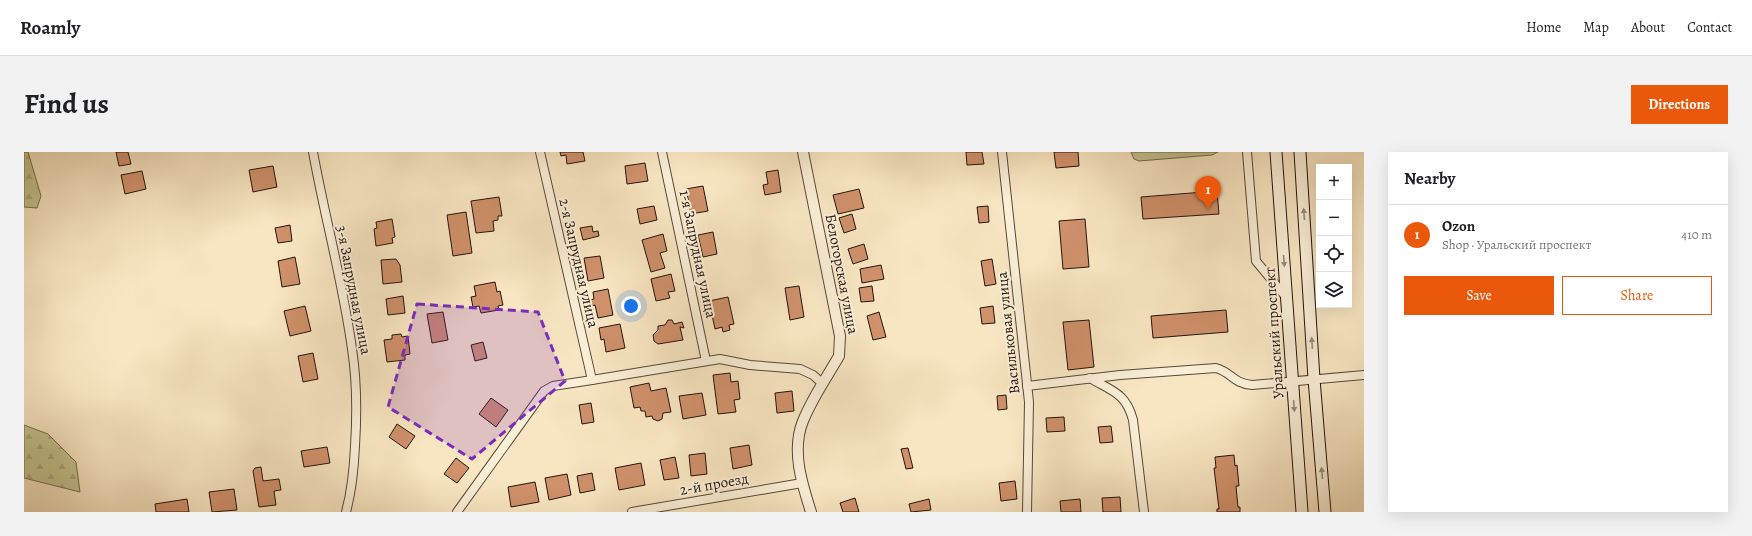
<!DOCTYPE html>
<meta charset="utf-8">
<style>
:root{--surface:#fff;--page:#f2f2f2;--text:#202124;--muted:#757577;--line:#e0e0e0;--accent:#ea580c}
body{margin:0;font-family:Alegreya,serif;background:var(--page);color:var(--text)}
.controls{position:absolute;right:12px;top:12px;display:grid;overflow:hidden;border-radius:0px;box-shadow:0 4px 16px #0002}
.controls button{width:36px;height:36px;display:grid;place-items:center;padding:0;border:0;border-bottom:1px solid var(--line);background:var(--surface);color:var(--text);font:20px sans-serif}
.you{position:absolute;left:607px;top:154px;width:14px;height:14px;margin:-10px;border:3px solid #fff;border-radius:50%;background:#1a73e8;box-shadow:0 0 0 6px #1a73e833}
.badge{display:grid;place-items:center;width:26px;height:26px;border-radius:50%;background:var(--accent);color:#fff;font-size:13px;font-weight:700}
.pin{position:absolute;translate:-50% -33px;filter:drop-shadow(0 1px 2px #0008)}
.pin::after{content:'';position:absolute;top:21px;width:14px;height:12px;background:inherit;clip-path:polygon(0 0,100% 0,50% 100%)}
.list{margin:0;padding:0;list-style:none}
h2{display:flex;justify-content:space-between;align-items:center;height:52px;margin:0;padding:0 16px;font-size:17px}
h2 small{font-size:13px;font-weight:400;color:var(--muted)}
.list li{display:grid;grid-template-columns:26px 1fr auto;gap:12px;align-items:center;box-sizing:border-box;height:60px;padding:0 16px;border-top:1px solid var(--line)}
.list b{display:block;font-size:15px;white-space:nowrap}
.list p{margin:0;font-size:13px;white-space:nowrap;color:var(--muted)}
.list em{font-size:13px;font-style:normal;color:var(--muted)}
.actions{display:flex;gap:8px;padding:12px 16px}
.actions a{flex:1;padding:9px 0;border:1px solid var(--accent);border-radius:0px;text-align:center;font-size:14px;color:var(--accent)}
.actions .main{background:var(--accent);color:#fff}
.icon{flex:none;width:22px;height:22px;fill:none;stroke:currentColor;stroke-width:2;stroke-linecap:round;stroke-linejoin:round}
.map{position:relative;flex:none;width:1340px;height:360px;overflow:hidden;border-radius:0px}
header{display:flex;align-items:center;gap:24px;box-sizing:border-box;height:56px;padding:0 20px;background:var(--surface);border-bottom:1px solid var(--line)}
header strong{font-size:19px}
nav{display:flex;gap:22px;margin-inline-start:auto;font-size:14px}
.intro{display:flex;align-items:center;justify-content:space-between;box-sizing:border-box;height:96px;padding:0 24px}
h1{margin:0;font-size:28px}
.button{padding:10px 18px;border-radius:0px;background:var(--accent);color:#fff;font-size:14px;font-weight:700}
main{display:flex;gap:24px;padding:0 24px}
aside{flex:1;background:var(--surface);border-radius:0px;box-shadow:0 4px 16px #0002}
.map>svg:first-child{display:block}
.forest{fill:url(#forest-firs);stroke:#736c4f}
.park{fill:#c3c38f;stroke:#736c4f}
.building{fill:#d0916b;stroke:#23140f}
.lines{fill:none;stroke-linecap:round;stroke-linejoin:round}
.minor-casing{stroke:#58483c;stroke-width:10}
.tertiary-casing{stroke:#58483c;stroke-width:12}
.secondary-casing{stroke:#23140f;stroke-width:13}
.minor{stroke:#faefd7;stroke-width:8}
.tertiary{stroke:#faefd7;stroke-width:10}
.secondary{stroke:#faefd7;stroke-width:11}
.oneway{fill:#998c7d}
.marked{fill:#7b2cbf;fill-opacity:0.2;stroke:#7b2cbf;stroke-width:3;stroke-dasharray:8 5;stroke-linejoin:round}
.labels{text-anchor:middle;stroke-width:4;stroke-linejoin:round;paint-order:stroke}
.street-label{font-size:15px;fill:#23140f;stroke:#faefd7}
</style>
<header>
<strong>Roamly</strong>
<nav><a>Home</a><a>Map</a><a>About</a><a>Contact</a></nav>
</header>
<div class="intro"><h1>Find us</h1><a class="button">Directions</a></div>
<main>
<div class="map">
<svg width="1340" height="360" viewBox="0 0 1340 360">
<defs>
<pattern id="forest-firs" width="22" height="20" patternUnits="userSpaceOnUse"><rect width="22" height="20" fill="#c3c38f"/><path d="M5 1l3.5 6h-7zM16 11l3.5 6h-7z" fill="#a7a77a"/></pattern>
</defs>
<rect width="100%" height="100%" fill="#f8e6c2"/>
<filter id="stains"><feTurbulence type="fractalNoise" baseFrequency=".005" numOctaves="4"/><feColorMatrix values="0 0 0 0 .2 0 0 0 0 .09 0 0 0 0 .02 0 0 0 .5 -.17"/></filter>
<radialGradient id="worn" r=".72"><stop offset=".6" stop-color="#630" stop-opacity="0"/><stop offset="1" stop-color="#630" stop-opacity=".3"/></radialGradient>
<g class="forest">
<path d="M0,0H4L17,44L13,56L0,55Z"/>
<path d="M0,273L24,282L52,310L56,340L0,326Z"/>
</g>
<path class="park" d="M1107,0H1194L1188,3L1115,9L1110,7Z"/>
<g class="building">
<path d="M92,0H104L107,12L95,14Z"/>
<path d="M536,0H559L561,9L543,12L542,3L537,4Z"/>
<path d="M942,0H958L960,12L943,13Z"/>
<path d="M1030,0H1054L1055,14L1032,16Z"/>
<path d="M621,11L624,29L603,32L601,14Z"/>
<path d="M249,14L253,35L229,40L225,18Z"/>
<path d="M754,18L757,40L741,43L739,33L744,32L742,20Z"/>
<path d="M118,19L122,37L101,42L97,23Z"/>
<path d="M679,34L684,59L667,62L662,37Z"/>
<path d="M835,37L840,56L814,62L809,43Z"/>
<path d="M1193,39L1195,62L1119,67L1117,45Z"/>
<path d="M475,45L478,64H474V68L469,69L470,79L452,81L447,49Z"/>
<path d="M630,54L633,68L616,72L613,57Z"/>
<path d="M964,54L965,70L955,71L953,55Z"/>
<path d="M442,60L448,101L429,104L423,63Z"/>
<path d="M828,62L832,77L820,81L815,66Z"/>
<path d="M368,67L371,85L368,86L369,91L352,94L350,77L353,76L352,70Z"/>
<path d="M1061,67L1065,115L1039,117L1035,69Z"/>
<path d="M266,73L268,89L254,91L251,76Z"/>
<path d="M568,74L569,80L574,79L575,84L559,88L556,76Z"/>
<path d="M689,80L693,102L679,105L674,83Z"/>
<path d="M639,82L643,99L636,101L641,116L627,120L618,88Z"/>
<path d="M840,92L844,107L829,112L824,97Z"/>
<path d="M576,104L580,126L564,129L560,106Z"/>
<path d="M271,105L276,132L258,135L254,109Z"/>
<path d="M372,107L376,113L378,130L359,132L357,108Z"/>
<path d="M968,107L972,132L961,134L957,109Z"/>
<path d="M857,113L860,127L838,131L836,117Z"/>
<path d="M647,122L651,139L644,140L646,146L632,149L627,127Z"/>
<path d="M471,130L473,140L476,139L479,153L474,154L475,158L457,161L455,154L449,155L447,145L452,144L450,134Z"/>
<path d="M775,134L780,165L766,168L761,136Z"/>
<path d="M848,134L850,149L837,150L835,136Z"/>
<path d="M584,137L589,163L574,166L571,153L567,154L566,148L570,147L569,140Z"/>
<path d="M379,144L381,161L364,163L362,147Z"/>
<path d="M704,145L710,172L705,173L706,178L699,180L698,175L691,177L685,149Z"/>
<path d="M281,154L287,179L266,184L260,159Z"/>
<path d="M969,154L971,171L958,172L956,156Z"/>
<path d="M1202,158L1204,180L1129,186L1127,164Z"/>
<path d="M419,160L424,188L408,191L403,162Z"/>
<path d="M855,160L862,185L849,188L843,164Z"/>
<path d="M644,168H648L650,172L658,170L660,176L656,175L659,188L634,192L630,189L629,183L634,178V174L641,173Z"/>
<path d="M1065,168L1070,215L1044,218L1039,170Z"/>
<path d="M596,172L601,196L582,200L580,187L577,188L575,176Z"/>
<path d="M377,182L378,185L384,184L386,202L381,203V208L363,210L360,188L368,187V183Z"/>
<path d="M459,190L463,206L451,209L447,193Z"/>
<path d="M289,201L294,227L279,230L274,204Z"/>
<path d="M706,221L707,230L714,229L716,247L710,248L712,260L694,262L689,223Z"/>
<path d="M625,231L627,239L642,236L647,260L639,261L638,267L634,269L629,267L628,264L622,265L621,259H617L616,255L610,256L606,235Z"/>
<path d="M768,239L770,259L753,261L751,241Z"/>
<path d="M678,241L682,263L659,267L655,244Z"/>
<path d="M982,243L983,257L974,258L973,244Z"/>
<path d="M467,246L484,258L472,275L455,262Z"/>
<path d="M567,251L570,270L558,272L555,253Z"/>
<path d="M1040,265L1041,279L1023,280L1022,266Z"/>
<path d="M373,272L391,284L382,297L365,285Z"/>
<path d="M1087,274L1089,290L1076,291L1074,275Z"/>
<path d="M725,293L728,313L709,317L706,296Z"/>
<path d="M303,295L306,311L280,315L277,299Z"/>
<path d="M884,296L889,316L882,317L877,297Z"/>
<path d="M681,301L683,322L667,324L665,303Z"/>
<path d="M1210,303L1211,314L1213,313L1215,334H1212L1214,355H1216V360H1193V357H1195L1190,316H1192L1191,305Z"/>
<path d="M651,305L655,326L640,328L636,308Z"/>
<path d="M432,306L445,316L433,331L420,322Z"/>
<path d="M617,311L621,333L595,338L591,316Z"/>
<path d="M237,315L239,329L255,327L257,338L250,339L252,353L235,355L229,319L231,316Z"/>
<path d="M568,321L571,338L556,341L553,324Z"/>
<path d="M543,322L547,343L525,348L521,326Z"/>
<path d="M991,329L993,347L977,349L975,331Z"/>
<path d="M511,330L515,350L487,355L484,335Z"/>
<path d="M210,337L213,358L188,360L185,340Z"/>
<path d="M1096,345L1097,360H1079L1078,346Z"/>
<path d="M831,346L835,360H819L816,351Z"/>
<path d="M163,347L165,360H132L131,352Z"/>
<path d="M905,347L907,358L887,360L885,352Z"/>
<path d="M1056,347L1057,360H1037L1036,349Z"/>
</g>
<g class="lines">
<defs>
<g id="minor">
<path d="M289,0C301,66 319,131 328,197C333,229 333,262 331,294C330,316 328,338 322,360"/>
<path d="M516,0L568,228L696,207L726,213L776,217L789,223L799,232"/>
<path d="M638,0L682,209"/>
<path d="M978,0L1005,250L1003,360"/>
<path d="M1223,0L1232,109L1262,145"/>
<path d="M1066,226C1088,239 1102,241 1109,268L1120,360"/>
<path d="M1003,234L1096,223L1192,216C1209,221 1208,231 1228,233L1340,223"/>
<path d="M433,360L520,239L529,234L568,228"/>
<path d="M608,360L778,331"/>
</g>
<path id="tertiary" d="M779,0L816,184L815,204C803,225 788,246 779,269C767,298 778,332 787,360"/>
<g id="secondary">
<path d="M1252,0L1278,360"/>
<path d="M1276,0L1290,227L1301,360"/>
</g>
</defs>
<use href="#minor" class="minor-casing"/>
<use href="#tertiary" class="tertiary-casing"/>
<use href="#secondary" class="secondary-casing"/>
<use href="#minor" class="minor"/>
<use href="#tertiary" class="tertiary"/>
<use href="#secondary" class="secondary"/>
</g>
<defs><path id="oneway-solid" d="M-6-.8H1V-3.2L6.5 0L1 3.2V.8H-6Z"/></defs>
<g class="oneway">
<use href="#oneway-solid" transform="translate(1280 62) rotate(-94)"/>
<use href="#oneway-solid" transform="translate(1260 109) rotate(86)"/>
<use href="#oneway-solid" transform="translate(1288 191) rotate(-94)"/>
<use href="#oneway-solid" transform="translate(1270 254) rotate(86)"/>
<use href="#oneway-solid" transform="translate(1298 321) rotate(-95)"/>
</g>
<path class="marked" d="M393,152L514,160L541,229L448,307L364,255Z"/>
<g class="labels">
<g class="street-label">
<text transform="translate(674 102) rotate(78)" y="5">1-я Запрудная улица</text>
<text transform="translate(555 111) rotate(77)" y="5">2-я Запрудная улица</text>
<text transform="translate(818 122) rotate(79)" y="5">Белогорская улица</text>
<text transform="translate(330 138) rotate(79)" y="5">3-я Запрудная улица</text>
<text transform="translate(984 181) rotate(-96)" y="5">Васильковая улица</text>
<text transform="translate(1250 181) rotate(-94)" y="5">Уральский проспект</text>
<text transform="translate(690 332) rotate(-10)" y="5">2-й проезд</text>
</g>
</g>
<rect width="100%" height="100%" filter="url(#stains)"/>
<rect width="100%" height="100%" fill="url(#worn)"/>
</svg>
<div class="controls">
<button>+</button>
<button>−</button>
<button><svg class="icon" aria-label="locate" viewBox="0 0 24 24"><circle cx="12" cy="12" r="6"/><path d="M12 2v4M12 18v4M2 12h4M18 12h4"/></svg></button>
<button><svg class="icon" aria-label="layers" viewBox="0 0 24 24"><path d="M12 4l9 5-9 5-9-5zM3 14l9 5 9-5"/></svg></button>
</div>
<div class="you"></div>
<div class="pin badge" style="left:1184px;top:57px">1</div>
</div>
<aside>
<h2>Nearby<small></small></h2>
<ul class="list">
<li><span class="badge">1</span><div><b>Ozon</b><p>Shop · Уральский проспект</p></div><em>410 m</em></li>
</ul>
<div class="actions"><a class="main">Save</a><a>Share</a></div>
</aside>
</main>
